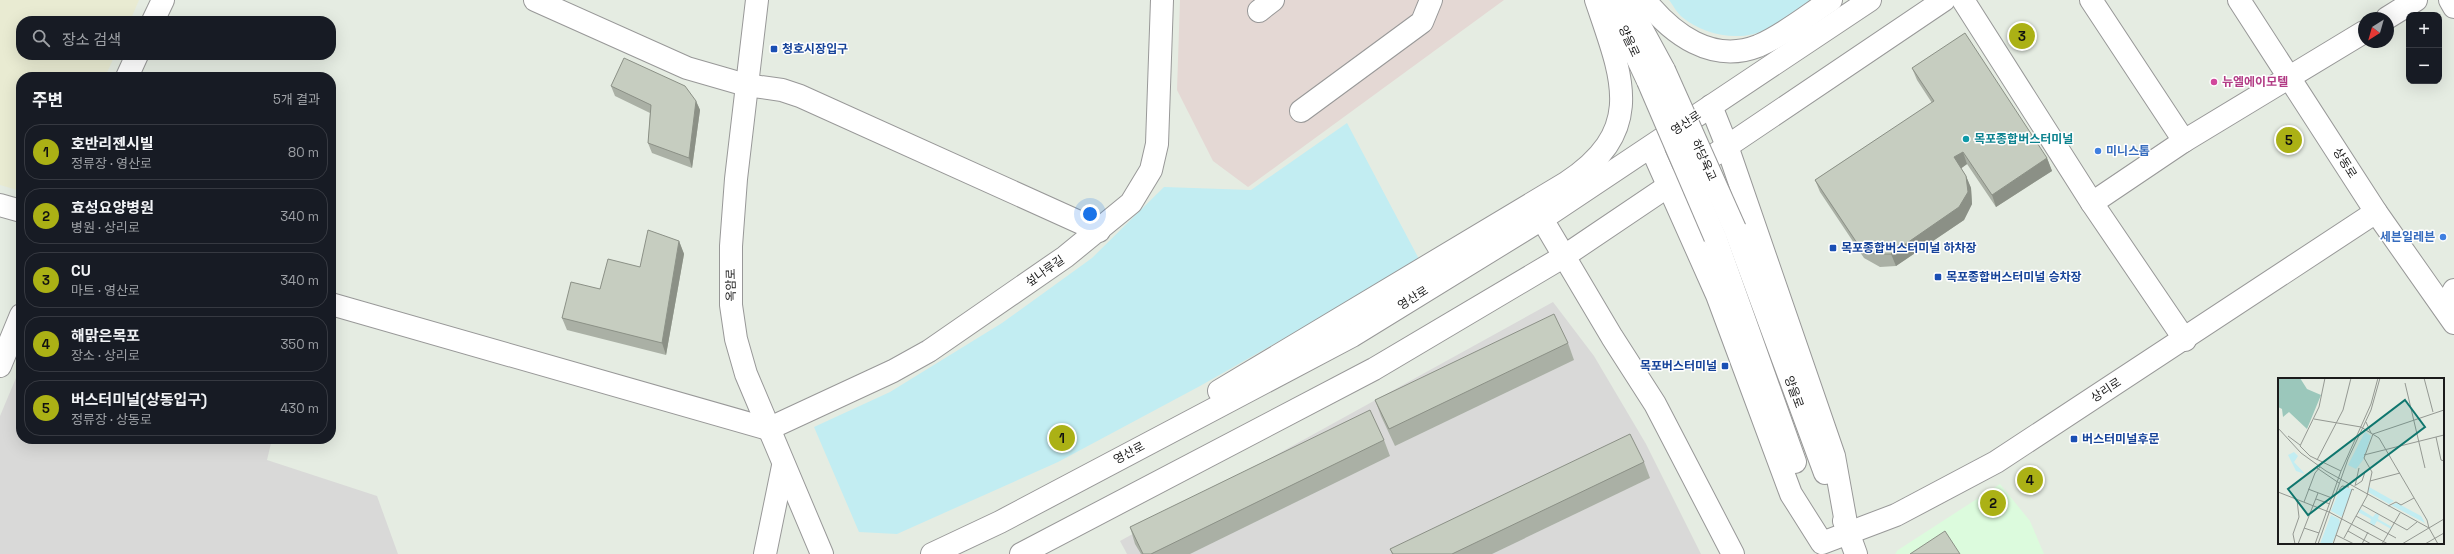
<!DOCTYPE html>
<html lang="ko">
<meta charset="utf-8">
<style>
:root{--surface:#171b24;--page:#242831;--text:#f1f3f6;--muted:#9ea1a6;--line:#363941;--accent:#abb115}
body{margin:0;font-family:"Space Grotesk","Noto Sans KR",sans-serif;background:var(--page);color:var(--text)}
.controls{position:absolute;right:12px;top:12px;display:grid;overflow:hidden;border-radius:8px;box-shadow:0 4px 16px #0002}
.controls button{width:36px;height:36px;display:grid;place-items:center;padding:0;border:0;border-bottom:1px solid var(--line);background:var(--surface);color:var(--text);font:20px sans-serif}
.compass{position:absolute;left:2358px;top:12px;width:36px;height:36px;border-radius:50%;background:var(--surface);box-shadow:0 4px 16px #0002;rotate:217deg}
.you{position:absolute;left:1090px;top:214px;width:14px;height:14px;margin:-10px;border:3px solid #fff;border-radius:50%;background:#1a73e8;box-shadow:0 0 0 6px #1a73e833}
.badge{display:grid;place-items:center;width:26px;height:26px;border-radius:50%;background:var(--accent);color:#111;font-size:13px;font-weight:700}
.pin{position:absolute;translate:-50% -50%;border:2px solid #fff;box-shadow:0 1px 4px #0006}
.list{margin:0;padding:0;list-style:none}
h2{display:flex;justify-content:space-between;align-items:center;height:52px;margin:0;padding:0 16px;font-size:17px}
h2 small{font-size:13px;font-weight:400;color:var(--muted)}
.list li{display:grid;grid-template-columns:26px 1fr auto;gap:12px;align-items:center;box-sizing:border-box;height:56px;margin:0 8px 8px;padding:0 8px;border:1px solid var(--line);border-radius:16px}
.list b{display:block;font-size:15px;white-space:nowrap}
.list p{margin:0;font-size:13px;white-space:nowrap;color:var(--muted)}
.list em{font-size:13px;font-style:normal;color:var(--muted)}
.icon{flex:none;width:22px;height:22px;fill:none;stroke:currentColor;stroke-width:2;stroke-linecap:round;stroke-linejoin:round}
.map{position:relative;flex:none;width:2454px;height:554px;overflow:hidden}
.search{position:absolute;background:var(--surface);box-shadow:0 4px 16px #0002;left:16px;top:16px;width:320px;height:44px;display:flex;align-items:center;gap:10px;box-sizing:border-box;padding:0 14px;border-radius:16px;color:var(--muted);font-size:15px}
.panel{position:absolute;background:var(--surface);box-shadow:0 4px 16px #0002;left:16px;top:72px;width:320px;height:372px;border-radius:16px}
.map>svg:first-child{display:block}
.residential{fill:#d9d9d8}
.commercial{fill:#e9ebd2}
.industrial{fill:#e4d8d4}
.education{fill:#dcfbdd}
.park{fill:#c2edf2}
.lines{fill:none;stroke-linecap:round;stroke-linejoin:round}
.minor-casing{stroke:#989898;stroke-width:24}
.minor{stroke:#fff;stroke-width:22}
.minor-bridge-casing{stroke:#989898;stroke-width:24;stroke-linecap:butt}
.minor-bridge{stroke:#fff;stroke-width:22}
.wall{fill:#aab0a5}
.shaded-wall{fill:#8b9086}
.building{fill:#c6cdc0;stroke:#8b9086}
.transit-dot{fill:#1a4fb4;stroke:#fff;stroke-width:1.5}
.hotel-dot{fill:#d1479c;stroke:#fff;stroke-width:1.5}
.culture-dot{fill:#0f9aa8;stroke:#fff;stroke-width:1.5}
.shop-dot{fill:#3f7fe0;stroke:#fff;stroke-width:1.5}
.labels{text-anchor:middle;stroke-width:3;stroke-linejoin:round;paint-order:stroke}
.street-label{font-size:12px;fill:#1b1b1b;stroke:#fff}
.transit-label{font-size:12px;font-weight:bold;fill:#164399;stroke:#fff;text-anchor:start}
.hotel-label{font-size:12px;font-weight:bold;fill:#b23c85;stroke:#fff;text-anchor:start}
.culture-label{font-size:12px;font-weight:bold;fill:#0d838f;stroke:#fff;text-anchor:start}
.shop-label{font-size:12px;font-weight:bold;fill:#366cbe;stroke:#fff;text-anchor:start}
.inset-road{fill:none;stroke:#949892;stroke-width:1}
.view{fill:#0f766e;fill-opacity:0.15;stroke:#0f766e;stroke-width:2}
.inset-edge{fill:none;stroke:#1b1b1b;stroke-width:2}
</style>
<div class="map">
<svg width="2454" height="554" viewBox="0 0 2454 554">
<rect width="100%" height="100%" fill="#e5ece2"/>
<g class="residential">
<path d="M1553,302L1594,356L1646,444L1701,554H1127L1120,541Z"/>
<path d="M21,366V439H272L267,460L377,496L398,554H0V416Z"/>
</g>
<path class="commercial" d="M0,0H139L130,21H21V55H115L105,77H21V191L0,185Z"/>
<path class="industrial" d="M1180,0H1504L1248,187L1213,161L1177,90Z"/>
<path class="education" d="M2000,484L2030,521L2044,554H1895L1898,550Z"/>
<g class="park">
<path d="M1669,0H1813C1798,9 1784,20 1769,28C1742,43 1705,36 1682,17C1677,13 1673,5 1669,0Z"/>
<path d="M1347,123L1420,261L1200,386L1058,462L897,534L859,532L814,427L890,392L1002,323L1092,258L1164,187L1251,190Z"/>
</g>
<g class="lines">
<defs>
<g id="minor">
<path d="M535,0L687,68L746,85L782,90L800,96L1099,231"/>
<path d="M757,0L736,179L731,246V305L736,339L746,374L822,554"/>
<path d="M1610,0L1648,81"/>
<path d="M1626,0L1664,70"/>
<path d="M1645,0C1672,34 1712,64 1758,46C1784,35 1808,15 1831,0"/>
<path d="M1963,0L2092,203L2185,340"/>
<path d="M2091,0L2184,141"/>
<path d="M2239,0L2376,212L2454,323"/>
<path d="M2450,0L2454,7"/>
<path d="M1259,11L1273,0"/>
<path d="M2387,18L2416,0"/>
<path d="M153,21L163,0"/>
<path d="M127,77L137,55"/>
<path d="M1711,106L1727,146L1834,456L1848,534"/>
<path d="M1301,111L1422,22L1431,0"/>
<path d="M1651,147L1717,295L1791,494L1822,543L1896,515L1996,462L2376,212"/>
<path d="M2092,203L2184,141L2364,32"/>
<path d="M0,205L21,211"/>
<path d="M1542,219L1612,337L1655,404L1733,554"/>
<path d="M1735,229L1825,473"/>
<path d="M1715,237L1795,462"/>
<path d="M331,304L768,429L893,371L929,351L1065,257L1131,203L1151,170L1157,144L1162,0"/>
<path d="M2444,308L2454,290"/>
<path d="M0,366L21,315"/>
<path d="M1219,391L1566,183C1647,130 1622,77 1596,0"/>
<path d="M1844,521L1856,554"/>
<path d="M765,554L783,466"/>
<path d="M932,554L1000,522L1352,336L1542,219L1870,0"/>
<path d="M1021,554L1374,369L1563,257L1944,0"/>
</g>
</defs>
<use href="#minor" class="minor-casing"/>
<use href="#minor" class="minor"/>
<defs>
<g id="minor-bridge">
<path d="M1664,70L1735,229"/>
<path d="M1648,81L1715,237"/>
</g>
</defs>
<use href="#minor-bridge" class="minor-bridge-casing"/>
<use href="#minor-bridge" class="minor-bridge"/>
</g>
<g class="wall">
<path d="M1912,68L2047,158L2052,171L1996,207L1967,164L1961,168L1966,176L1971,188L1972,204L1964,220L1896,266L1880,267L1864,258L1820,192L1815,180L1932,103L1917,80Z"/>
<path d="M611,86L696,101L700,110L692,168L652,153L648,143L650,113L615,96Z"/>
<path d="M679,241L684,254L666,355L567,330L562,318L600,289L640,267Z"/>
<path d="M1568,343L1574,360L1395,446L1381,416L1375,400Z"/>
<path d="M1384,440L1390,456L1190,554H1141L1135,544L1130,527Z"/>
<path d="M1644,462L1650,478L1492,554H1392L1390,549Z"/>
</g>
<g class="shaded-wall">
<path d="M696,101L700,110L692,168L689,158Z"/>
<path d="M1963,152L1967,164L1959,170L1954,157Z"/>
<path d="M2047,158L2052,171L1996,207L1992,195Z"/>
<path d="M1966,176L1971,188L1972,204L1964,220L1896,266L1891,254Z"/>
<path d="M679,241L684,254L666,355L662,343Z"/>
</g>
<g class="building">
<path d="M1965,33L2047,158L1992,195L1963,152L1954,157L1966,176L1968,192L1959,207L1891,254H1875L1859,246L1815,180L1934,101L1912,68Z"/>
<path d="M624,58L685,86L696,101L689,158L648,143L651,105L611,86Z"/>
<path d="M648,230L679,241L662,343L562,318L571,282L600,289L608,259L640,267Z"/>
<path d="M1554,314L1568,343L1389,429L1375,400Z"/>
<path d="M1370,410L1384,440L1151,554H1143L1130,527Z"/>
<path d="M1630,434L1644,462L1452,554H1393L1390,549Z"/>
<path d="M1945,531L1960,554H1910Z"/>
</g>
<g class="transit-dot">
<rect x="770" y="45" width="8" height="8" rx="2"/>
<rect x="1829" y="244" width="8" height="8" rx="2"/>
<rect x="1934" y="273" width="8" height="8" rx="2"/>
<rect x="1721" y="362" width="8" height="8" rx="2"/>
<rect x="2070" y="435" width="8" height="8" rx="2"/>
</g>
<circle class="hotel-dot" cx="2214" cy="82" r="4"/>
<circle class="culture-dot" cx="1966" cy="139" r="4"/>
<g class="shop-dot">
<circle cx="2098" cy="151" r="4"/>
<circle cx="2443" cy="237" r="4"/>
</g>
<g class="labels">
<g class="street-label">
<text transform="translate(1629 41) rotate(65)" y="4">양을로</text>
<text transform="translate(1686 123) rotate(-34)" y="4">영산로</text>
<text transform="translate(1704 160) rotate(66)" y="4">하당육교</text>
<text transform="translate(2345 163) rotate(58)" y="4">상동로</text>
<text transform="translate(1045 271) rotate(-35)" y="4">섶나루길</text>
<text transform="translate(731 285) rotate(-91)" y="4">옥암로</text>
<text transform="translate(1413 298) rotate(-32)" y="4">영산로</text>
<text transform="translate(2106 390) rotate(-33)" y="4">상리로</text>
<text transform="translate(1794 392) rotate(70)" y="4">양을로</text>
<text transform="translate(1129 453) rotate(-28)" y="4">영산로</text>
</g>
<g class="transit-label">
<text x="782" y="53">청호시장입구</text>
<text x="1841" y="252">목포종합버스터미널 하차장</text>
<text x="1946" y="281">목포종합버스터미널 승차장</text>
<text x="1717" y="370" text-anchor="end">목포버스터미널</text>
<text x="2082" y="443">버스터미널후문</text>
</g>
<g class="hotel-label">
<text x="2222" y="86">뉴엘에이모텔</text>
</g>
<g class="culture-label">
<text x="1974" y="143">목포종합버스터미널</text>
</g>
<g class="shop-label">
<text x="2106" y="155">미니스톱</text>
<text x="2435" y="241" text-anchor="end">세븐일레븐</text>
</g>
</g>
<g transform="translate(2278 378)">
<rect width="166" height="166" fill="#e5ece2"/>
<path d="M0,0H22L29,11L43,17L29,51L11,34L5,39L4,31L0,29Z" fill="#9bc7bb"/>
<path d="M87,54L93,58L85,82L78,91L70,87ZM16,74L20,78L16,84L27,96L18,93L10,77ZM66,109L74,111L64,139L53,133L62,111ZM91,109L116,123L111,126L90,114ZM119,125L143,138L147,145L113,127ZM82,131L95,139L98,135L101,137L100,141L114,149L113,151L99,143L96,148L92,145L93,141L80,134ZM53,137L61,141L62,145L54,166H42Z" fill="#c2edf2"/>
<path class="inset-road" d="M47,0L41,29L22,68L32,78L63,93M146,0L155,34M127,5L147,90M36,41L83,49L101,60L149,142L151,150L160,166M88,44L93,55M0,50L23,75L48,93L151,150M10,58L22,67M158,59L163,82L166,83M86,77L166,57M39,82L65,32L73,0M39,90L61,105M92,103L122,95M78,107L84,103L87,94M77,108L81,90M30,111L54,120M61,112L64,108L71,109M0,114L51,134L110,166M38,121L52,126M26,124L37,95L42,89M84,127L129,152L139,144M110,128L118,124L123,127L136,120M78,138L118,160M26,150L41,155M70,153L93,166M58,157L76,166M66,160L89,118L94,94L86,80L95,56L166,32M17,166L15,156L21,139L19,122M20,166L40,115M37,166L63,93L93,26L100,0M40,166L70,81L93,32L102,0M55,166L74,111L76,112M84,166L90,154M104,166L122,135M124,166L166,141M147,166L166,155"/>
<path class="view" d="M127,22L147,49L30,137L10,111Z"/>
<rect width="166" height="166" class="inset-edge"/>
</g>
</svg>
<div class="controls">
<button>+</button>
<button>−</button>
</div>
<svg class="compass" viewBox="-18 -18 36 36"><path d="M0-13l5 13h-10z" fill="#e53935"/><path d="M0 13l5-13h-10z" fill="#9ea1a6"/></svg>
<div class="you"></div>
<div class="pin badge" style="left:1062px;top:438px">1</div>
<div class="pin badge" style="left:1993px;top:503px">2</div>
<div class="pin badge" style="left:2022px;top:36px">3</div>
<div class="pin badge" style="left:2030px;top:480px">4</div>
<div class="pin badge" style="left:2289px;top:140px">5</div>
<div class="search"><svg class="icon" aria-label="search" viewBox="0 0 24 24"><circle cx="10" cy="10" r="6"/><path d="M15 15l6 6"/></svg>장소 검색</div>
<section class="panel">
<h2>주변<small>5개 결과</small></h2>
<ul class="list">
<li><span class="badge">1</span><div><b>호반리젠시빌</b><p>정류장 · 영산로</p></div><em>80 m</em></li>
<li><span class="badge">2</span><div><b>효성요양병원</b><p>병원 · 상리로</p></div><em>340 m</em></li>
<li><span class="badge">3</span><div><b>CU</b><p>마트 · 영산로</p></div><em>340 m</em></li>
<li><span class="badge">4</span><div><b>해맑은목포</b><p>장소 · 상리로</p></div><em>350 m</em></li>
<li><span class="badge">5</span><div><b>버스터미널(상동입구)</b><p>정류장 · 상동로</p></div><em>430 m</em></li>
</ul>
</section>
</div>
